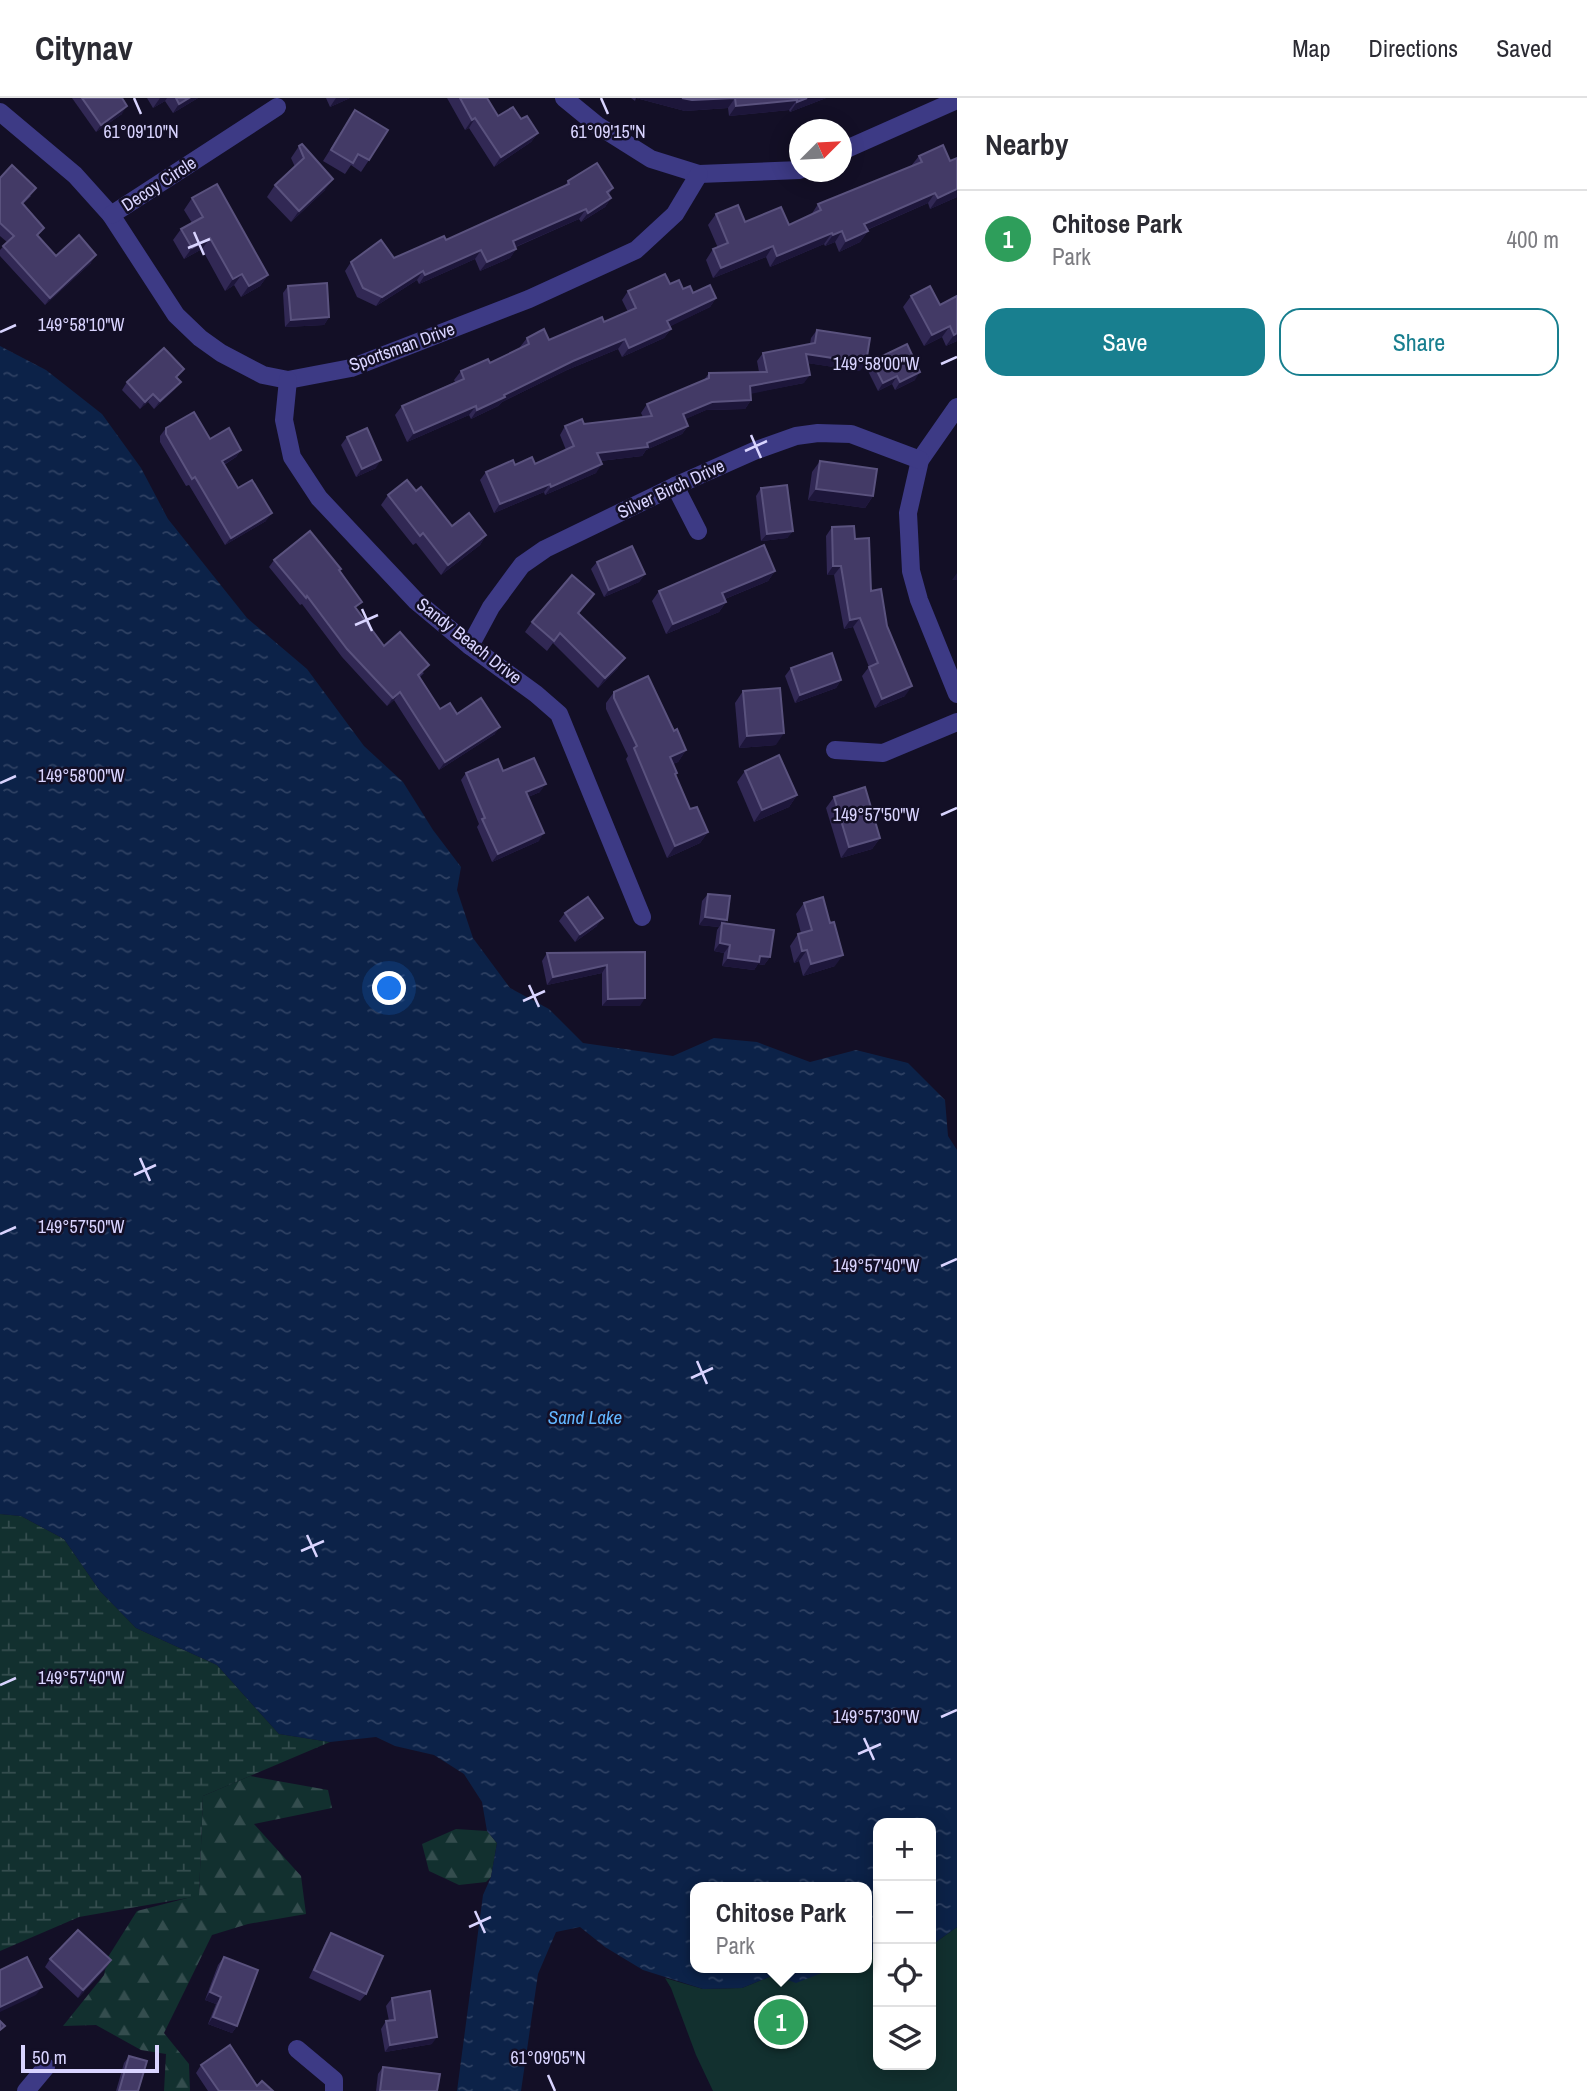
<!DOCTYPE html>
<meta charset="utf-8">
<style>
:root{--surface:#fff;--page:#f2f2f3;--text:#2b2b33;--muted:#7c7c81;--line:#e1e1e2;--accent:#187f8f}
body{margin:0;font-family:"Archivo Narrow",sans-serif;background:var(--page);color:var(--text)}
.controls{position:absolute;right:21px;bottom:21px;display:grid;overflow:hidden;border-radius:14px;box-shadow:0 4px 18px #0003}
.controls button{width:63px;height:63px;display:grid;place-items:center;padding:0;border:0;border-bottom:2px solid var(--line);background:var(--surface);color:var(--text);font:35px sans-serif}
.compass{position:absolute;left:789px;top:21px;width:63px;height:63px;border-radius:50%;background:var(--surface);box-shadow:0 4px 18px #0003;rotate:66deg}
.scale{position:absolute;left:21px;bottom:18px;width:138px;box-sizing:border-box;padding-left:7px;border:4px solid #d9d4ff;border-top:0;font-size:19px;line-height:24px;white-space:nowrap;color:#d9d4ff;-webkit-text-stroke:5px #130f26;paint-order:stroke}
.you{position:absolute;left:390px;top:891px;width:24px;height:24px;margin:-18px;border:5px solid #fff;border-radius:50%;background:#1a73e8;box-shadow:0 0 0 10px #1a73e833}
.badge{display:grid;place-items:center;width:46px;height:46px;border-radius:50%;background:var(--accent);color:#fff;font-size:23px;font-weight:700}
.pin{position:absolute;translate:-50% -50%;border:4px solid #fff;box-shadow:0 2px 7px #0006}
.popup{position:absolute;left:690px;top:1784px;width:182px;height:91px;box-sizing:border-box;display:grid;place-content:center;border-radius:14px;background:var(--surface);filter:drop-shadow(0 2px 5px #0005);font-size:23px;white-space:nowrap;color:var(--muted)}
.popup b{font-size:26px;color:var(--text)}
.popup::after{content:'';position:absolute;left:50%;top:100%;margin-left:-14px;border:14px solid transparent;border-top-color:var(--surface)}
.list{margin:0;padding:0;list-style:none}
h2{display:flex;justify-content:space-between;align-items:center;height:91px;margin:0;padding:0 28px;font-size:30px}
h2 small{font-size:23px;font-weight:400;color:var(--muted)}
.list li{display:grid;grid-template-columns:46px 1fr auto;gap:21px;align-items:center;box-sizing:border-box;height:98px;padding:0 28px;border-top:2px solid var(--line)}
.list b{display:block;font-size:26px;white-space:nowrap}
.list p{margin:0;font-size:23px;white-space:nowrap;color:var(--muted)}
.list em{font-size:23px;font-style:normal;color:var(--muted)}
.actions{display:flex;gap:14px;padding:21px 28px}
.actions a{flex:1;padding:16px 0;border:2px solid var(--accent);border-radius:21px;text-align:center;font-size:24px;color:var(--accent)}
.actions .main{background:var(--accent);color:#fff}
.icon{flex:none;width:38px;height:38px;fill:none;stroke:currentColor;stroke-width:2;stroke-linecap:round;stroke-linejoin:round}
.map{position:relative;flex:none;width:957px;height:1993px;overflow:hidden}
header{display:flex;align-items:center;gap:42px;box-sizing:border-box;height:98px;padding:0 35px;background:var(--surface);border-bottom:2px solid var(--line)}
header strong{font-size:33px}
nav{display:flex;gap:38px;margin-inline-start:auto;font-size:24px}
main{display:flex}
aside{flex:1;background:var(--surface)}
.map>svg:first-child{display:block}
.forest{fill:url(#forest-firs)}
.wetland{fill:url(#wetland-marsh)}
.park{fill:#12302f}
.water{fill:url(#water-ripples)}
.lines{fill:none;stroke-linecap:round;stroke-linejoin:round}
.minor{stroke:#3d3a85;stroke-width:18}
.wall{fill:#312854}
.shaded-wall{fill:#1d163a}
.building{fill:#433a66;stroke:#5a527e;stroke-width:2}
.ticks{fill:none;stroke:#d9d4ff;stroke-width:2.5}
.labels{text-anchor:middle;stroke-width:5;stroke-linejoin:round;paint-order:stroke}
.street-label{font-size:18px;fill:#d9d4ff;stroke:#130f26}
.water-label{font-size:19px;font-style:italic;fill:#62b6ff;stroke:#130f26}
.ticks-label{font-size:18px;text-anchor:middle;fill:#d9d4ff;stroke:#130f26;stroke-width:5;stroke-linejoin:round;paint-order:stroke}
</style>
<header>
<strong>Citynav</strong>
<nav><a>Map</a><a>Directions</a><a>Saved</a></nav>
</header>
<main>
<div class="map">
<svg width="957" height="1993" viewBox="0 0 957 1993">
<defs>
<pattern id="forest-firs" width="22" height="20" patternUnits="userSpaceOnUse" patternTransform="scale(1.75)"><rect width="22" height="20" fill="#12302f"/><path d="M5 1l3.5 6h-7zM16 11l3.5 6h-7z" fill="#344d4e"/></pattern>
<pattern id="wetland-marsh" width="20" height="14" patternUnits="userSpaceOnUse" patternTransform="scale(1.75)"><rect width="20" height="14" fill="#12302f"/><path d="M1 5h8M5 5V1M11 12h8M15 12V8" fill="none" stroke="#344d4e"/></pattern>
<pattern id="water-ripples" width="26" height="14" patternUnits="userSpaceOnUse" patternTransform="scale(1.75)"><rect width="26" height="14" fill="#0c2248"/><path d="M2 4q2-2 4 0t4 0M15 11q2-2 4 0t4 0" fill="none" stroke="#2f4163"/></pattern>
</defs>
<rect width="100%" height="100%" fill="#130f26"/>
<g class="forest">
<path d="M250,1678L328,1692L332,1710L254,1726L301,1778L306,1816L248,1826L212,1837L164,1935L189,1966L190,1993H164L166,1956L141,1952L96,1927L63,1928L104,1877L108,1859L137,1813L199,1797L203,1698Z"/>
<path d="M456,1731L487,1733L497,1745L491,1779L486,1784L459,1787L429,1773L422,1746Z"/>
</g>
<path class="wetland" d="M0,1416L21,1418L64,1441L100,1493L136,1530L217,1567L279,1636L330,1644L203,1698L199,1798L79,1819L0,1853Z"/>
<path class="park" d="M957,1829V1993H713L696,1957L671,1890L665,1880L703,1891L742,1890L774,1877L831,1872L835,1870H867V1855L878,1853V1967H931V1844H936Z"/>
<path class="water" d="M0,248L46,272L102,316L141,370L168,421L247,520L307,571L364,648L403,684L433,732L461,769L457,792L473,840L510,890L549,911L583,945L673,958L714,940L757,944L810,964L856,952L908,965L945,1002L948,1038L957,1052V1829L936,1844H931V1725H878V1853L867,1855V1789H695V1870H835L796,1885L774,1877L742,1890L703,1891L643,1872L605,1849L580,1829L556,1834L538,1876L521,1993H457L483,1797L491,1779L497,1745L487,1733L482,1704L464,1676L434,1657L395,1648L376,1639L330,1644L279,1636L217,1567L136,1530L100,1493L64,1441L21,1418L0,1416Z"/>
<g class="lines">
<g class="minor">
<path d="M564,0L597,27L651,61L699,76L800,72"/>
<path d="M0,14L75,77L111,117L176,217L200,240L221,255L263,277L288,282L351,270L529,201L636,152L675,116L699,76"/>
<path d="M842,53L957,2"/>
<path d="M111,117L277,9"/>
<path d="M288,282L284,322L292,359L319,400L416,503L470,548L536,596L559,616L642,819"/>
<path d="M957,309L920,362L908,415L911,473L919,502L957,596"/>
<path d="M675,388L698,433"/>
<path d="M470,548L491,509L522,467L545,451L675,388L754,353L796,338L818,335L851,336L920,362"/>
<path d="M835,652L883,655L957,624"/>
<path d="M297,1951L334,1982V1993"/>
<path d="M26,1993L46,1969"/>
</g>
</g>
<g class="wall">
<path d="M72,0H122V16L96,34Z"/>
<path d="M147,0H198L173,15L165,3L153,10Z"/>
<path d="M326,0H350L330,9Z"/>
<path d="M447,0H487L498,18L521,21L538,35L531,44L494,69L469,30L465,32Z"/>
<path d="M631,0H826L790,14L789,12L729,18L728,10L685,13L636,0L635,3Z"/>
<path d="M355,12L369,62L361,74L351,67L345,76L323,63Z"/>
<path d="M299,48L325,92L291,124L267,99L275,87L295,69L291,60Z"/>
<path d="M919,58L950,63L957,60V99L930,111L928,105L867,132L868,133L860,144L839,154L835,144L825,148L824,146L770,169L766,159L713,180L706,162L713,151L718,150L708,127L716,116L745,124L789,127L811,117L818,106L911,68Z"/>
<path d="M0,80L31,98L23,106L38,138L56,158L91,165L45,207L0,158V152L7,144L0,138Z"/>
<path d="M568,83L613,90L609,96L611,100L605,109L581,124L579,121L516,149V151L510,160L480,173L475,161L419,186L417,182L376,208L357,199L345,173L351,164L394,160L446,142L565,88Z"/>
<path d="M192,100L268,177L260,188L241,199L234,187L225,193L202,151L184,161L173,142L181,131L192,125L184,112Z"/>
<path d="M670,186L693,195L716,200L710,209L670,228L671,231L664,240L622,259L618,251L567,272L502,304L498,308L471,321L469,317L407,344L395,317L402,308L455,284L454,282L461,273L490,265L521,250L520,249L527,240L549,242L604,224L628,214L622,202L628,193Z"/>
<path d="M288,188L329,219L324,227L285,229L283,195Z"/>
<path d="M930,188L957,243L946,248L942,239L924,248L903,209L911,198Z"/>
<path d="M817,232L860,273L808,265L804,285L751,295V302L745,311L706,312L685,321L688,328L682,336L646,352L642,358L600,363L596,375L545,397L544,394L494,415L480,382L486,374L515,367L535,366L566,352L560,337L565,328L643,319L641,315L647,306L704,282L709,275L759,274L757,263L763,255L810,246L811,240Z"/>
<path d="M872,263L915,282L895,292L892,286L878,293L867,271Z"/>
<path d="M177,280L181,284L175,291L154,311L148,304L140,311L122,292L127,284Z"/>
<path d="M166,330L210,341L241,352L236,359L224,367L238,390L266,423L225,447L189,387L186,388L160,344V338Z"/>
<path d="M347,339L376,370L356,379L341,347Z"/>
<path d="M820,363L873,398L865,410L808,402L812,374Z"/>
<path d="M761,390L793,433L787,440L761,443L756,398Z"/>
<path d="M416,393L452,428L486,437L480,447L441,477L416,445L413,447L381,407L388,397Z"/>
<path d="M832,429L855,441L871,493L887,528L905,598L875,610L862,578L869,569L853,529L844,531L834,477H827L826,438Z"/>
<path d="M274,462L341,471L339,473L356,512L384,548L424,575L420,579L440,611L457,616L495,636L439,672L394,602L387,608L342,559L302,506L300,507L269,469Z"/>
<path d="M597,464L645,476L639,484L604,499L591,471Z"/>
<path d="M775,473L768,483L725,501L726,504L719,514L666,536L652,503L659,493Z"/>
<path d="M594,496L579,515L618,570L598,590L553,545L547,553L525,534L532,524Z"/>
<path d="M791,570L841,582L836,590L795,605L785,578Z"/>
<path d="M743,593L776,647L739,650L735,605Z"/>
<path d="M614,594L674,633L686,652L678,664L673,666L675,677L690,711L708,734L700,745L667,760L626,661L628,658L606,611V605Z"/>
<path d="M503,673L540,694L528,699L539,743L492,764L477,729L479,726L461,682L466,675Z"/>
<path d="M745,673L797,697L789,709L754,724L737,684Z"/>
<path d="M834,699L880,740L872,751L841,760L826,710Z"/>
<path d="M708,796L725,825L770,859L764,867L758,866L754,872L722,868L724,855L714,853L717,832L719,829L699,827L702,803Z"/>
<path d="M804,805L835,868L803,878L799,863L794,865L790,848L798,836L801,835L796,816Z"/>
<path d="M565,815L597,828L575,844L559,823Z"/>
<path d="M645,854L640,908H602V875L547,887L542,863L547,855Z"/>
<path d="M331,1835L366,1896L360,1903L309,1880L326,1843Z"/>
<path d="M224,1859L237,1928L232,1935L208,1926L216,1906L205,1902L218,1867Z"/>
<path d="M50,1861L111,1862L106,1870L78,1900L45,1869Z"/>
<path d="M392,1900L432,1946L385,1954L381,1931L386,1923H389L386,1908Z"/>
<path d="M129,1958L138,1993H116L124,1965Z"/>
<path d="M201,1967L257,1988L273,1993H208L196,1975Z"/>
<path d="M383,1969L437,1993H376L378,1976Z"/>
</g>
<g class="shaded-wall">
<path d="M160,0H167L165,3L153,10Z"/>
<path d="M189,0H198L173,15L179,6Z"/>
<path d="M336,0H350L330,9Z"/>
<path d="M636,0H735L728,10L685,13Z"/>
<path d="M807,0H826L790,14L797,4Z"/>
<path d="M797,2L789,12L729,18L736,8Z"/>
<path d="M127,8L122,16L96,34L101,27Z"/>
<path d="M475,20L469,30L465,32L472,22Z"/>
<path d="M538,35L531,44L494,69L501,59Z"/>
<path d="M333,81L325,92L291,124L299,113Z"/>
<path d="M957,91V99L930,111L938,100Z"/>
<path d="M935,95L928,105L857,136L864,126Z"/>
<path d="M611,100L605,109L581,124L588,115Z"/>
<path d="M586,111L579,121L506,153L513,143Z"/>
<path d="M842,133L835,144L825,148L833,137Z"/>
<path d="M868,133L860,144L839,154L846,143Z"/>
<path d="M832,135L824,146L770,169L777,158Z"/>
<path d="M210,140L202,151L184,161L192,150Z"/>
<path d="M773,148L766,159L713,180L721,170Z"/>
<path d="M516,151L510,160L480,173L487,164Z"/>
<path d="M481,152L475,161L419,186L425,177Z"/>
<path d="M96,157L91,165L45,207L50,200Z"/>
<path d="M423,173L417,182L376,208L382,199Z"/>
<path d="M242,176L234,187L225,193L233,181Z"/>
<path d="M268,177L260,188L241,199L249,188Z"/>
<path d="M716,200L710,209L661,233L667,223Z"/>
<path d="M329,219L324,227L285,229L291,222Z"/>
<path d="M950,228L942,239L924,248L932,237Z"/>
<path d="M671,231L664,240L622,259L629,250Z"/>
<path d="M957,235V243L946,248L954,237Z"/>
<path d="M625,241L618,251L567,272L502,304L498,308L471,321L477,312L504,297L573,263Z"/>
<path d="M806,256L866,265L860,273L800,264Z"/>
<path d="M920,274L915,282L895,292L900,284Z"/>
<path d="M810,277L804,285L745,297L750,288Z"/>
<path d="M897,278L892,286L878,293L883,285Z"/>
<path d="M181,284L175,291L154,311L160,303Z"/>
<path d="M153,296L148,304L140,311L145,304Z"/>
<path d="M751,302L745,311L706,312L677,325L683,316L712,304Z"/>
<path d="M476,308L469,317L407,344L414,335Z"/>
<path d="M688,328L682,336L646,352L642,358L591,364L597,355L647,345Z"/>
<path d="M241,352L236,359L216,371L222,363Z"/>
<path d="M381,362L376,370L356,379L362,371Z"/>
<path d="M602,366L596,375L545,397L551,389Z"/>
<path d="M550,386L544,394L494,415L500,406Z"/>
<path d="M816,391L873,398L865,410L808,402Z"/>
<path d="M272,415L266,423L225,447L231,440Z"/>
<path d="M793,433L787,440L761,443L767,436Z"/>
<path d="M486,437L480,447L441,477L448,467Z"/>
<path d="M833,468H841L834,477H827Z"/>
<path d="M775,473L768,483L715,505L722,495Z"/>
<path d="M957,475V482H952Z"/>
<path d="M645,476L639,484L604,499L609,492Z"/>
<path d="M726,504L719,514L666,536L673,526Z"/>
<path d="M860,520L853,529L844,531L850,522Z"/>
<path d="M625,560L618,570L598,590L605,580Z"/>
<path d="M841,582L836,590L795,605L800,597Z"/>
<path d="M912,588L905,598L875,610L882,601Z"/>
<path d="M400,594L394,602L387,608L393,600Z"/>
<path d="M500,629L495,636L439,672L445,664Z"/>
<path d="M784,635L776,647L739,650L747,638Z"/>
<path d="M686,652L678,664L662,670L670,659Z"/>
<path d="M546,686L540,694L521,702L526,694Z"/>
<path d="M797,697L789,709L754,724L762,712Z"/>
<path d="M708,734L700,745L667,760L675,748Z"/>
<path d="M544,735L539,743L492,764L498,756Z"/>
<path d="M880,740L872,751L841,760L849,749Z"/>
<path d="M705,819L727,822L722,829V825L719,829L699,827Z"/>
<path d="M603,820L597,828L575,844L580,836Z"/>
<path d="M720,845L730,847L724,855L714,853Z"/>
<path d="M807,852L799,863L794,865L802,853Z"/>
<path d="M843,857L835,868L803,878L811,866Z"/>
<path d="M760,858L770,859L764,867L758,866L754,872L722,868L728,860Z"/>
<path d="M607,867L602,875L547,887L553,879Z"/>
<path d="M645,900L640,908H602L608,901Z"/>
<path d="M111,1862L106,1870L78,1900L83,1892Z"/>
<path d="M42,1889L36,1897L0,1914V1909Z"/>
<path d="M210,1894L221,1899L216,1906L205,1902Z"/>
<path d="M213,1919L237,1928L232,1935L208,1926Z"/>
<path d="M437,1939L432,1946L385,1954L390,1947Z"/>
</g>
<g class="building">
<path d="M82,0H122L127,8L101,27Z"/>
<path d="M176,0H189L179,6Z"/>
<path d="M460,0H487L498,18L513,9L521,21L527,18L538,35L501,59L475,20L472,22Z"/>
<path d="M682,0H807L797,4V2L736,8L735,0L692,2Z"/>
<path d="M355,12L388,32L369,62L358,56L353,65L331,52Z"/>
<path d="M302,46L333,81L299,113L275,87L304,60L299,48Z"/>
<path d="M943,47L950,63L957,60V91L938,100L935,95L864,126L868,133L846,143L842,133L833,137L832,135L777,158L773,148L721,170L713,151L728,145L716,116L738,107L745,124L781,109L789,127L821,112L818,106L922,64L919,58Z"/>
<path d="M597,65L613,90L607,94L611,100L588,115L586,111L513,143L516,151L487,164L481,152L425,177L423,173L382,199L363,190L351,164L381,142L394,160L444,138L446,142L569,86L568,83Z"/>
<path d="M12,67L36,90L22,105L44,130L37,137L56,158L79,137L96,157L50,200L3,148L14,138L0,125V80Z"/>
<path d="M217,86L268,177L249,188L242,176L233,181L210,140L192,150L181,131L203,119L192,100Z"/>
<path d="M665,176L670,186L679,182L683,191L690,188L693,195L710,187L716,200L667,223L671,231L629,250L625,241L573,263L504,297L505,299L477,312L476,308L414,335L402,308L464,281L461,273L488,261L490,265L529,246L527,240L544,231L549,242L602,219L604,224L636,210L628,193Z"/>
<path d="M327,185L329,219L291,222L288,188Z"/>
<path d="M930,188L940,207L957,198V235L954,237L950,228L932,237L911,198Z"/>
<path d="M817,232L870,240L866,265L806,256L810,277L750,288L751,302L712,304L683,316L688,328L647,345L648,349L597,355L602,366L551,389L550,386L500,406L486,374L513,362L515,367L532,359L535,366L574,348L565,328L582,321L584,326L652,318L647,306L709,280V275L767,274L763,255L815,245Z"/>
<path d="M907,246L920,274L900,284L897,278L883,285L872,263Z"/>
<path d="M164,250L184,271L176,279L181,284L160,303L153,296L145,304L127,284Z"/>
<path d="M194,314L210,341L229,330L241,352L222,363L238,390L252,382L272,415L231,440L195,379L192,381L166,336V330Z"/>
<path d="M367,330L381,362L362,371L347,339Z"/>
<path d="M820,363L877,371L873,398L816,391Z"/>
<path d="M407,382L416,393L421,389L452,428L469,415L486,437L448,467L423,435L420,438L388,397Z"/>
<path d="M787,387L793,433L767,436L761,390Z"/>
<path d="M854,428L855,441L869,440L871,493L881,491L887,528L912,588L882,601L869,569L878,565L860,520L850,522L841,468H833L832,429Z"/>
<path d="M310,433L341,471L339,472L362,504L355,509L384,548L400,534L429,567L418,577L440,611L450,605L457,616L481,600L500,629L445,664L400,594L393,600L347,551L307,498L306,500L274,462Z"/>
<path d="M764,447L775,473L722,495L726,504L673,526L659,493Z"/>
<path d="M632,448L645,476L609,492L597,464Z"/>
<path d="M572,477L594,496L578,515L625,560L605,580L560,535L554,543L532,524Z"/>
<path d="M832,555L841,582L800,597L791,570Z"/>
<path d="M648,578L674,633L677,631L686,652L670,659L677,675L675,676L690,711L697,709L708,734L675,748L634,650L637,648L614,600V594Z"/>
<path d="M780,590L784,635L747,638L743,593Z"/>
<path d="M779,657L797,697L762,712L745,673Z"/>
<path d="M534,660L546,686L526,694L544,735L498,756L482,721L485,720L466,675L498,661L503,673Z"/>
<path d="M865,689L880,740L849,749L834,699Z"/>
<path d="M708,796L730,798L727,822L705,819Z"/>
<path d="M588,799L603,820L580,836L565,815Z"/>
<path d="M823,799L830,825L834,824L843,857L811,866L807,852L802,853L798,836L812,832L804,805Z"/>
<path d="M722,825L774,832L770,859L760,858L759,864L728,860L730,847L720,845Z"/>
<path d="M645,854V900L608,901L607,867L553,879L547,855Z"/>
<path d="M78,1832L111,1862L83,1892L50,1861Z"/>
<path d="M331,1835L383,1858L366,1896L314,1872Z"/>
<path d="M27,1859L42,1889L0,1909V1872Z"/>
<path d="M224,1859L258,1872L237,1928L213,1919L221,1899L210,1894Z"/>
<path d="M430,1893L437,1939L390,1947L386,1923L395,1922L392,1900Z"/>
<path d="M0,1923L5,1928L0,1932Z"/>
<path d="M230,1947L257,1988L262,1983L273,1993H219L201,1967Z"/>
<path d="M129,1958L147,1963L138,1993H119Z"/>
<path d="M383,1969L440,1976L437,1993H380Z"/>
</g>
<path class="ticks" d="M134,0L141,16M601,0L608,16M194,134L204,157M188,150L210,141M0,234L16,227M941,266L957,259M751,337L761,360M745,353L767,343M362,511L372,533M355,527L378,517M0,685L16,678M941,717L957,710M529,887L539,909M523,903L545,893M140,1060L150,1083M134,1077L156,1067M0,1136L16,1129M941,1168L957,1161M697,1263L707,1286M691,1280L713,1270M307,1437L317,1459M301,1453L324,1443M0,1587L16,1580M941,1619L957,1612M864,1640L874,1662M858,1656L881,1646M475,1813L485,1835M469,1829L491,1819M548,1977L555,1993"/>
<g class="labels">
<g class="street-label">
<text transform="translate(159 86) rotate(-33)" y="6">Decoy Circle</text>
<text transform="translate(402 249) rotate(-20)" y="6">Sportsman Drive</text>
<text transform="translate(671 391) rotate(-25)" y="6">Silver Birch Drive</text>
<text transform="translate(469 543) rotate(38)" y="6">Sandy Beach Drive</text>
</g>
<g class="water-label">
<text x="585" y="1326">Sand Lake</text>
</g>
</g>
<g class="ticks-label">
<text x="608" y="40">61°09'15"N</text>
<text x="141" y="40">61°09'10"N</text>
<text x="81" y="233">149°58'10"W</text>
<text x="876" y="272">149°58'00"W</text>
<text x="81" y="684">149°58'00"W</text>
<text x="876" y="723">149°57'50"W</text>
<text x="81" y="1135">149°57'50"W</text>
<text x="876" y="1174">149°57'40"W</text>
<text x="81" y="1586">149°57'40"W</text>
<text x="876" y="1625">149°57'30"W</text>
<text x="548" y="1966">61°09'05"N</text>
</g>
</svg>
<div class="controls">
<button>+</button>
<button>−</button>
<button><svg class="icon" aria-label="locate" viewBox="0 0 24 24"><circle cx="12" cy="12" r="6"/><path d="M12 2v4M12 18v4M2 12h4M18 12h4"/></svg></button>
<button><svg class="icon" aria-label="layers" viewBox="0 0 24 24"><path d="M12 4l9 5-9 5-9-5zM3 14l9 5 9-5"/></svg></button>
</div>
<svg class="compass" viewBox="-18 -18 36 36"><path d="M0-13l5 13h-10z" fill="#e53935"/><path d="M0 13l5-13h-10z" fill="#7c7c81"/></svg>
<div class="scale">50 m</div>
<div class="you"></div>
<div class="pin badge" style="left:781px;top:1924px;background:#2e9e5b">1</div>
<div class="popup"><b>Chitose Park</b>Park</div>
</div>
<aside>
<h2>Nearby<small></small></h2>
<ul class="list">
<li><span class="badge" style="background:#2e9e5b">1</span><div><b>Chitose Park</b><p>Park</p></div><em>400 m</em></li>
</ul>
<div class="actions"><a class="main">Save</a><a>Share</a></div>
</aside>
</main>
